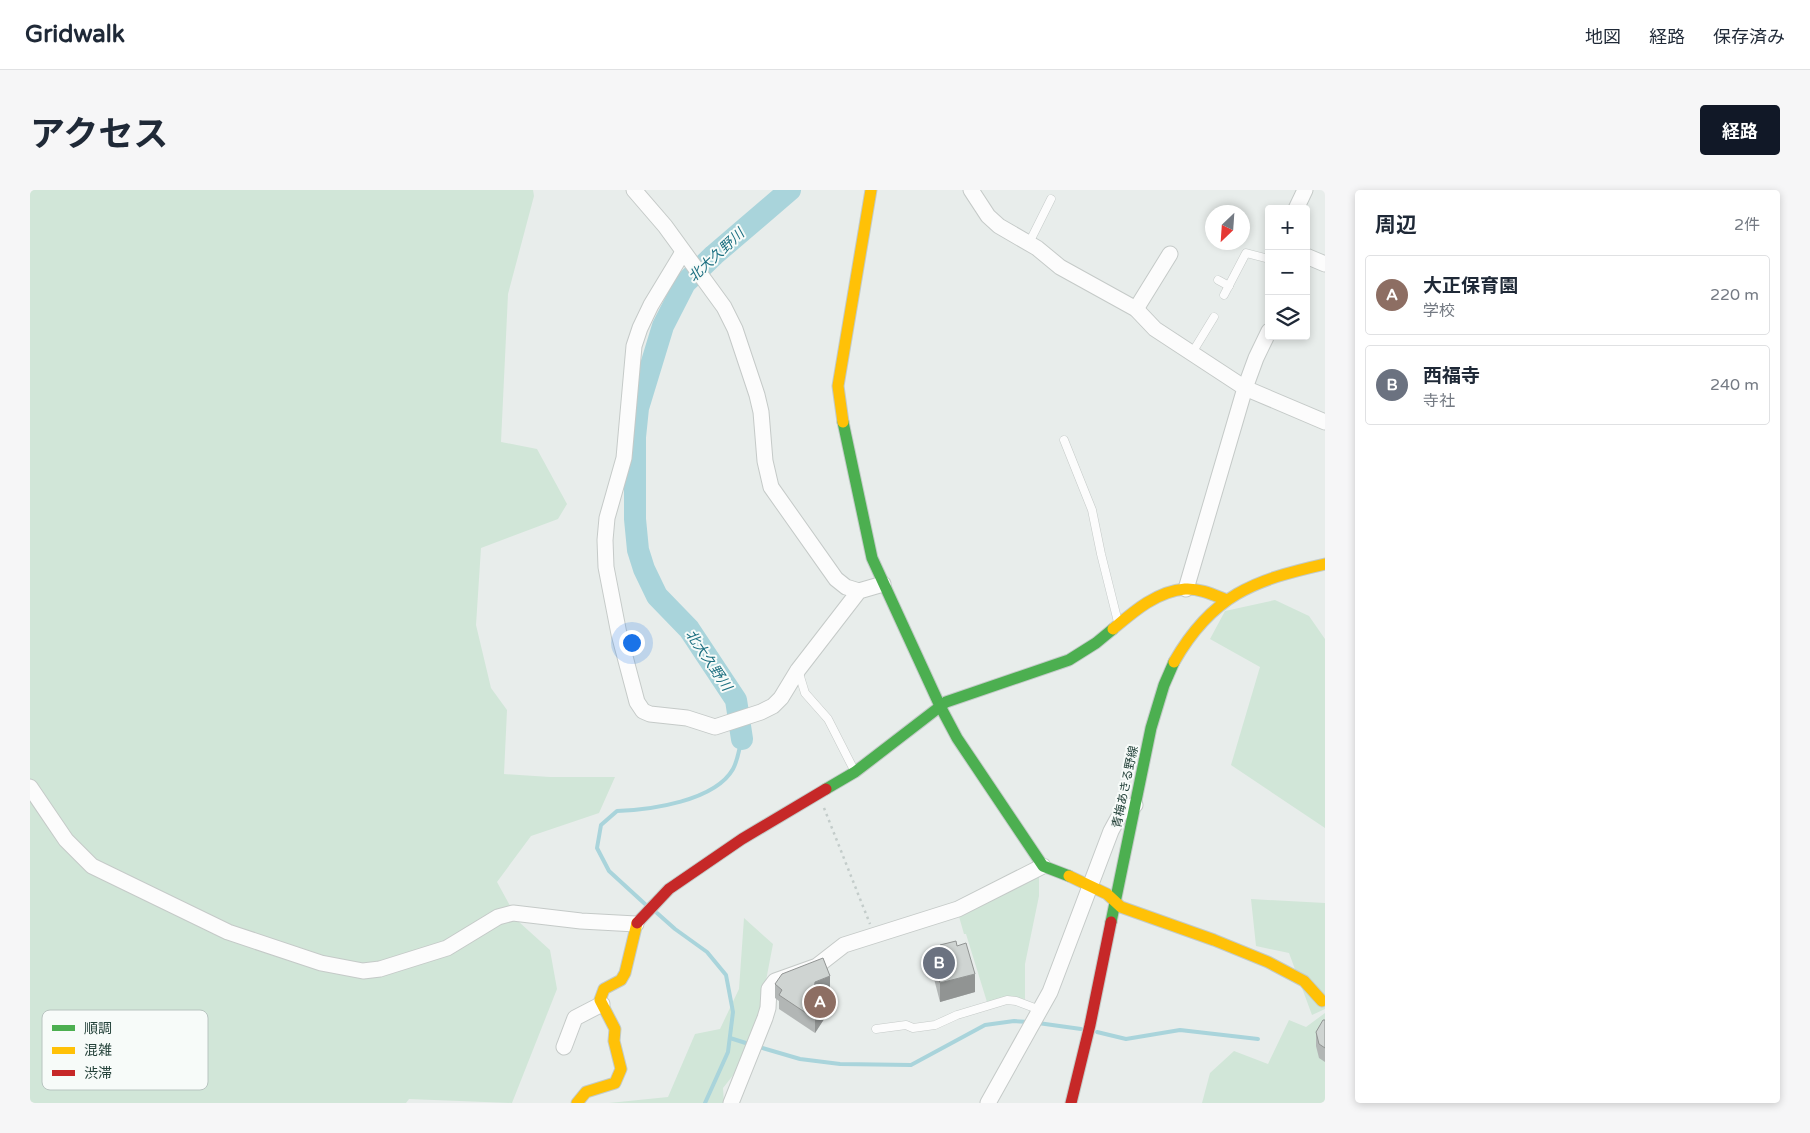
<!DOCTYPE html>
<html lang="ja">
<meta charset="utf-8">
<style>
:root{--surface:#fff;--page:#f6f6f7;--text:#1f2937;--muted:#747a83;--line:#e0e1e3;--accent:#111827}
body{margin:0;font-family:"Varela Round","Noto Sans JP",sans-serif;background:var(--page);color:var(--text)}
.controls{position:absolute;right:15px;top:15px;display:grid;overflow:hidden;border-radius:5px;box-shadow:0 2px 8px #0003}
.controls button{width:45px;height:45px;display:grid;place-items:center;padding:0;border:0;border-bottom:1px solid var(--line);background:var(--surface);color:var(--text);font:25px sans-serif}
.compass{position:absolute;left:1175px;top:15px;width:45px;height:45px;border-radius:50%;background:var(--surface);box-shadow:0 2px 8px #0003;rotate:205deg}
.you{position:absolute;left:601px;top:452px;width:18px;height:18px;margin:-12px;border:4px solid #fff;border-radius:50%;background:#1a73e8;box-shadow:0 0 0 8px #1a73e833}
.badge{display:grid;place-items:center;width:32px;height:32px;border-radius:50%;background:var(--accent);color:#fff;font-size:16px;font-weight:700}
.pin{position:absolute;translate:-50% -50%;border:2px solid #fff;box-shadow:0 1px 5px #0006}
.list{margin:0;padding:0;list-style:none}
h2{display:flex;justify-content:space-between;align-items:center;height:65px;margin:0;padding:0 20px;font-size:21px}
h2 small{font-size:16px;font-weight:400;color:var(--muted)}
.list li{display:grid;grid-template-columns:32px 1fr auto;gap:15px;align-items:center;box-sizing:border-box;height:80px;margin:0 10px 10px;padding:0 10px;border:1px solid var(--line);border-radius:5px}
.list b{display:block;font-size:19px;white-space:nowrap}
.list p{margin:0;font-size:16px;white-space:nowrap;color:var(--muted)}
.list em{font-size:16px;font-style:normal;color:var(--muted)}
.icon{flex:none;width:28px;height:28px;fill:none;stroke:currentColor;stroke-width:2;stroke-linecap:round;stroke-linejoin:round}
.map{position:relative;flex:none;width:1295px;height:913px;overflow:hidden;border-radius:5px}
header{display:flex;align-items:center;gap:30px;box-sizing:border-box;height:70px;padding:0 25px;background:var(--surface);border-bottom:1px solid var(--line)}
header strong{font-size:24px}
nav{display:flex;gap:28px;margin-inline-start:auto;font-size:18px}
.intro{display:flex;align-items:center;justify-content:space-between;box-sizing:border-box;height:120px;padding:0 30px}
h1{margin:0;font-size:35px}
.button{padding:12px 22px;border-radius:5px;background:var(--accent);color:#fff;font-size:18px;font-weight:700}
main{display:flex;gap:30px;padding:0 30px}
aside{flex:1;background:var(--surface);border-radius:5px;box-shadow:0 2px 8px #0003}
.map>svg:first-child{display:block}
.green{fill:#d1e6d8}
.lines{fill:none;stroke-linecap:round;stroke-linejoin:round}
.stream{stroke:#a9d4db;stroke-width:4}
.river{stroke:#a9d4db;stroke-width:22}
.lane-casing{stroke:#c5cac8;stroke-width:9}
.street-casing{stroke:#c5cac8;stroke-width:17}
.fast-casing{stroke:#c3cbc8;stroke-width:13}
.slow-casing{stroke:#c3cbc8;stroke-width:13}
.jam-casing{stroke:#c3cbc8;stroke-width:13}
.path{stroke:#c3ccca;stroke-width:2.5;stroke-dasharray:2.5 4;stroke-linecap:butt}
.lane{stroke:#fcfcfc;stroke-width:8}
.street{stroke:#fcfcfc;stroke-width:15}
.fast{stroke:#4caf50;stroke-width:11}
.slow{stroke:#ffc107;stroke-width:11}
.jam{stroke:#c62828;stroke-width:11}
.wall{fill:#b2b6b5}
.shaded-wall{fill:#919493}
.building{fill:#cfd4d2;stroke:#919493}
.labels{text-anchor:middle;stroke-width:4;stroke-linejoin:round;paint-order:stroke}
.street-label{font-size:12px;fill:#24423a;stroke:#f7fbf9}
.water-label{font-size:14px;font-style:italic;fill:#1c6f80;stroke:#f7fbf9}
.key{fill:#f7fbf9;stroke:#b8c4c0;stroke-width:1}
.key-label{font-size:14px;fill:#24423a}
</style>
<header>
<strong>Gridwalk</strong>
<nav><a>地図</a><a>経路</a><a>保存済み</a></nav>
</header>
<div class="intro"><h1>アクセス</h1><a class="button">経路</a></div>
<main>
<div class="map">
<svg width="1295" height="913" viewBox="0 0 1295 913">
<rect width="100%" height="100%" fill="#e8edeb"/>
<g class="green">
<path d="M0,0H503L504,6L478,104L471,252L507,259L537,314L528,329L451,358L446,435L461,498L477,520L474,584L520,587H585L569,623L501,646L467,692L489,732L520,760L527,799L482,913L379,909L376,913H0Z"/>
<path d="M1245,410L1279,426L1295,449V638L1201,575L1230,477L1180,449L1195,421Z"/>
<path d="M1009,685V706L995,774V809L973,807L957,812L936,744H934L928,723Z"/>
<path d="M1221,709L1295,713V819L1282,825L1259,763L1226,756Z"/>
<path d="M714,728L743,754L730,822L712,874L693,898L694,913H579L638,907L665,844L690,839L709,799Z"/>
<path d="M1295,823V913H1172L1180,883L1204,861L1238,874L1259,830L1276,837Z"/>
</g>
<g class="lines">
<g class="stream">
<path d="M615,714L579,681L567,658L571,635L587,621C620,620 685,611 703,579C708,570 709,558 712,549"/>
<path d="M627,723L645,739L677,762L696,785L703,822L698,862L675,913"/>
<path d="M1008,833L1051,839"/>
<path d="M1067,842L1096,849L1150,840L1228,849"/>
<path d="M700,848L722,855"/>
<path d="M729,857L770,869L810,874L881,875L955,835L984,831L999,832"/>
</g>
<path class="river" d="M712,549L706,510L659,439L627,406L614,379L608,360L605,329V247L608,218L633,136L655,93L684,65L760,0"/>
<defs>
<g id="lane">
<path d="M999,53L1021,9"/>
<path d="M1188,90L1199,96"/>
<path d="M1194,105L1216,63L1239,69"/>
<path d="M1162,163L1184,127"/>
<path d="M1034,250L1062,320L1071,364L1088,432"/>
<path d="M768,480L775,503L798,529L824,580"/>
<path d="M846,839L876,835L883,838L905,835L927,825L977,810L986,811L1010,820"/>
</g>
<g id="street">
<path d="M604,0L635,36L694,117L705,139L727,205L731,222L735,271L741,297L806,389L816,397L829,401"/>
<path d="M941,0L958,26L969,36L1007,58L1030,77L1106,119L1125,139L1215,198L1295,232"/>
<path d="M1266,19L1275,0"/>
<path d="M653,62L621,115L610,138L604,156L594,268L577,328L575,350L576,377L589,444L607,512L613,521L620,524L657,528L685,537L731,522L743,516L751,508L768,480L829,401L853,394"/>
<path d="M1276,66L1295,74"/>
<path d="M1106,119L1140,64"/>
<path d="M1156,399L1215,198L1226,168L1239,141"/>
<path d="M0,597L36,650L62,676L198,742L291,773L333,781L350,779L417,758L468,727L483,723L551,731L606,734"/>
<path d="M534,857L545,828L572,814"/>
<path d="M701,913L735,828L738,818L739,799L745,791L787,776L814,755L928,719L1013,676"/>
<path d="M958,913L1020,802L1081,641L1093,619L1105,615"/>
</g>
<g id="fast">
<path d="M813,232L842,368L910,516L927,548L1013,676L1039,686"/>
<path d="M796,599L825,582L916,512L1039,470L1066,453L1083,439"/>
<path d="M1081,732L1121,538L1134,495L1144,472"/>
</g>
<g id="slow">
<path d="M813,232L808,196L841,0"/>
<path d="M1083,439C1103,422 1127,401 1155,399C1169,398 1184,405 1197,410"/>
<path d="M1144,472C1182,405 1224,390 1295,374"/>
<path d="M1039,686L1077,704L1091,717L1184,750L1238,772L1274,791L1292,811"/>
<path d="M547,913L556,902L585,893L591,879L584,851L585,839L570,810L574,799L591,790L595,783L607,733"/>
</g>
<g id="jam">
<path d="M607,733L639,699L712,649L796,599"/>
<path d="M1041,913L1060,835L1081,732"/>
</g>
</defs>
<use href="#lane" class="lane-casing"/>
<use href="#street" class="street-casing"/>
<use href="#fast" class="fast-casing"/>
<use href="#slow" class="slow-casing"/>
<use href="#jam" class="jam-casing"/>
<path class="path" d="M794,618L840,734"/>
<use href="#lane" class="lane"/>
<use href="#street" class="street"/>
<use href="#fast" class="fast"/>
<use href="#slow" class="slow"/>
<use href="#jam" class="jam"/>
</g>
<g class="wall">
<path d="M910,755L945,802L910,812L902,781V762L910,760Z"/>
<path d="M745,794L800,800L790,804L798,823L785,843L749,819V811L745,808Z"/>
<path d="M1295,830V872L1289,868L1286,856V842Z"/>
</g>
<g class="shaded-wall">
<path d="M945,784V802L910,812V793Z"/>
<path d="M800,786V800L785,806L784,799L785,792Z"/>
<path d="M798,809V823L785,843V829Z"/>
</g>
<g class="building">
<path d="M926,751L927,756L936,753L945,784L910,793L902,762L911,760L910,755Z"/>
<path d="M793,768L800,786L785,792L784,799L798,809L785,829L749,805L752,800L745,794L752,784Z"/>
<path d="M1293,830H1295V858L1289,854L1286,842Z"/>
</g>
<g class="labels">
<g class="street-label">
<text transform="translate(1095 597) rotate(-78)" y="4">青梅あきる野線</text>
</g>
<g class="water-label">
<text transform="translate(686 65) rotate(-43)" y="5">北大久野川</text>
<text transform="translate(679 470) rotate(56)" y="5">北大久野川</text>
</g>
</g>
<rect x="12" y="820" width="166" height="80" rx="8" class="key"/>
<rect x="22" y="835" width="23" height="6" fill="#4caf50"/>
<rect x="22" y="857" width="23" height="7" fill="#ffc107"/>
<rect x="22" y="880" width="23" height="6" fill="#c62828"/>
<g class="key-label">
<text x="54" y="843">順調</text>
<text x="54" y="865">混雑</text>
<text x="54" y="888">渋滞</text>
</g>
</svg>
<div class="controls">
<button>+</button>
<button>−</button>
<button><svg class="icon" aria-label="layers" viewBox="0 0 24 24"><path d="M12 4l9 5-9 5-9-5zM3 14l9 5 9-5"/></svg></button>
</div>
<svg class="compass" viewBox="-18 -18 36 36"><path d="M0-13l5 13h-10z" fill="#e53935"/><path d="M0 13l5-13h-10z" fill="#747a83"/></svg>
<div class="you"></div>
<div class="pin badge" style="left:790px;top:812px;background:#8d6e63">A</div>
<div class="pin badge" style="left:909px;top:773px;background:#6b7280">B</div>
</div>
<aside>
<h2>周辺<small>2件</small></h2>
<ul class="list">
<li><span class="badge" style="background:#8d6e63">A</span><div><b>大正保育園</b><p>学校</p></div><em>220 m</em></li>
<li><span class="badge" style="background:#6b7280">B</span><div><b>西福寺</b><p>寺社</p></div><em>240 m</em></li>
</ul>
</aside>
</main>
